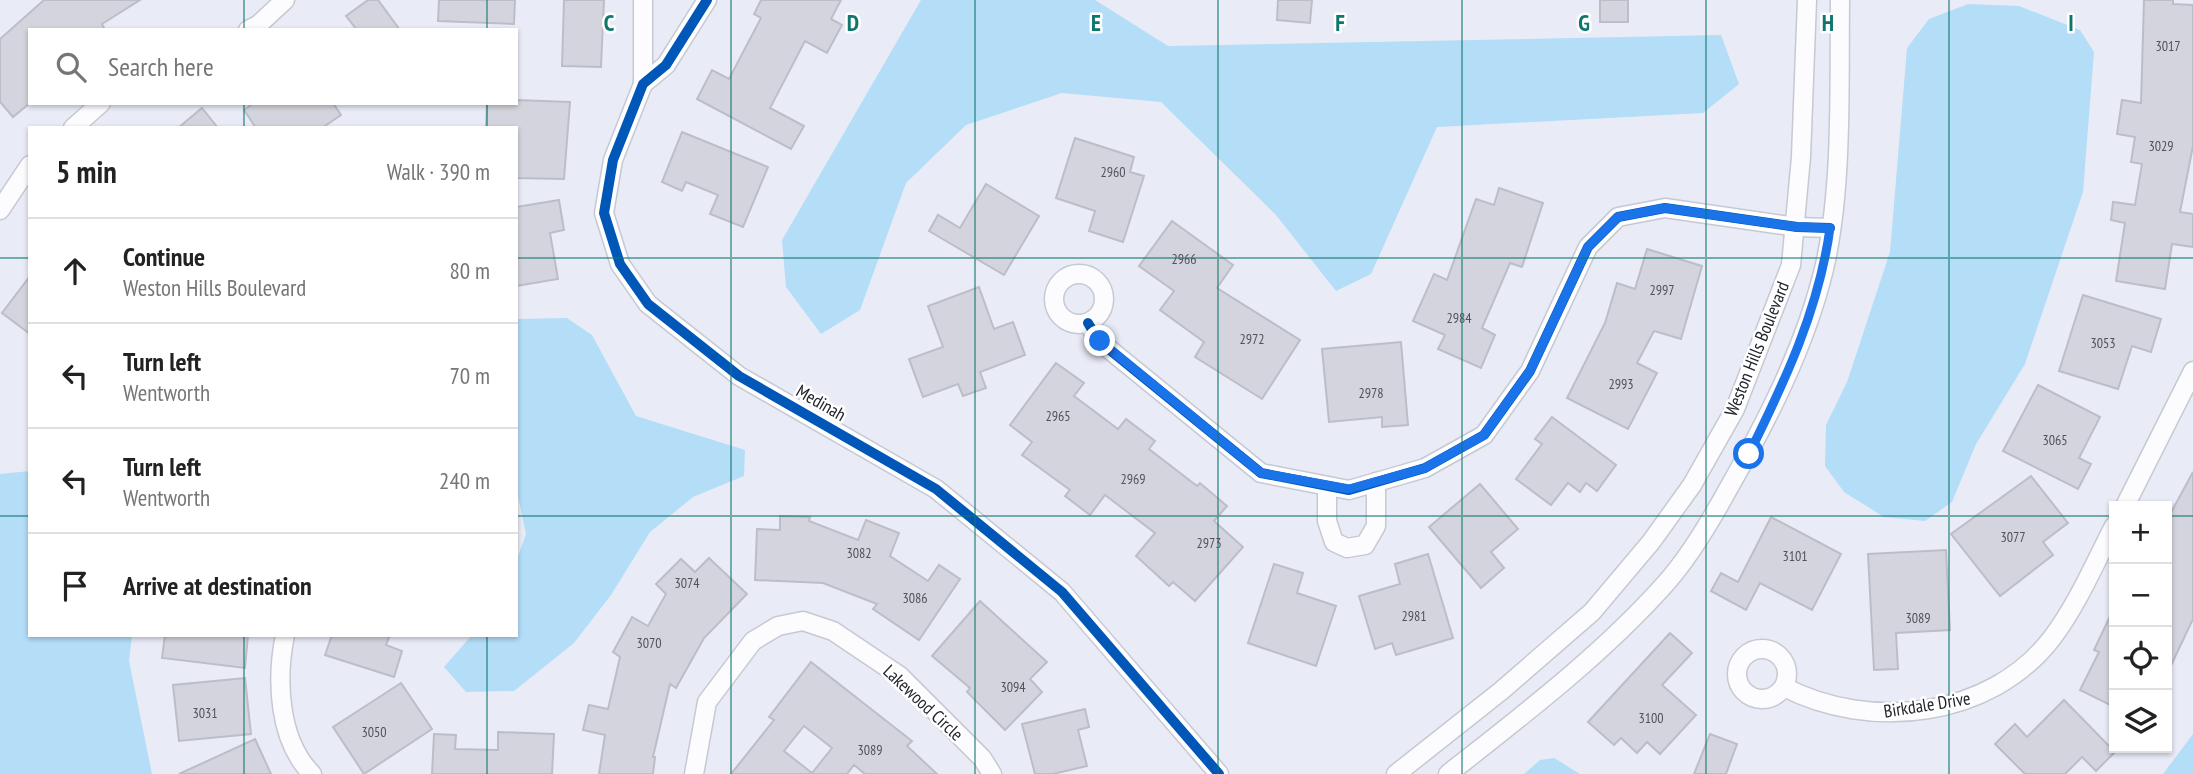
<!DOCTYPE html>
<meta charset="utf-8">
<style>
:root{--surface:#fff;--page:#f2f2f2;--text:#222;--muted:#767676;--line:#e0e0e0}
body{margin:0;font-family:"PT Sans Narrow",sans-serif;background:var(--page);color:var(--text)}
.controls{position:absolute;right:21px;bottom:21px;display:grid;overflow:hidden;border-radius:0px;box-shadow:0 2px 5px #0004}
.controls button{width:63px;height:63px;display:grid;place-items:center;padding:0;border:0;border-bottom:2px solid var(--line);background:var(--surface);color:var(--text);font:35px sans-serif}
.stop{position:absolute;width:21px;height:21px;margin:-16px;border:5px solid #1a73e8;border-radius:50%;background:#fff}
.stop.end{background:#1a73e8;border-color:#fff;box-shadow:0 2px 7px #0008}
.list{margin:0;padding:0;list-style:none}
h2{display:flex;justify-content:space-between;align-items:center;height:91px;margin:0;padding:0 28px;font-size:30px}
h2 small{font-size:23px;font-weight:400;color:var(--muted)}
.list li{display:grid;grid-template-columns:46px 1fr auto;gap:21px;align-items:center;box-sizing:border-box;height:105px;padding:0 28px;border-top:2px solid var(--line)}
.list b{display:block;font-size:26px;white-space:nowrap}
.list p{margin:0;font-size:23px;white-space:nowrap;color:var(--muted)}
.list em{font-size:23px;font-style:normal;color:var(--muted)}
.icon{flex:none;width:38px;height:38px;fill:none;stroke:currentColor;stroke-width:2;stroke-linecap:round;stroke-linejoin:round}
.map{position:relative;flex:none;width:2193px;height:774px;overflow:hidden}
.search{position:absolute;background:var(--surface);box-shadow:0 2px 5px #0004;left:28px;top:28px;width:490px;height:77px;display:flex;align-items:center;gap:18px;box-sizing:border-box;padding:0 24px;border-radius:0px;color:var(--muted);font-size:26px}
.panel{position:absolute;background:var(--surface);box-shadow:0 2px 5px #0004;left:28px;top:126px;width:490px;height:511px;border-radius:0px}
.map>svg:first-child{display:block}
.water{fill:#b4ddf7}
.building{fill:#d3d4dd;stroke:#bdbdc7;stroke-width:2;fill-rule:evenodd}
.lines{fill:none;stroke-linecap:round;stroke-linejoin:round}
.street-casing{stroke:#c6c9d2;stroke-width:21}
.street{stroke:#fcfcfe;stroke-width:18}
.cycleway-casing{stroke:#fff;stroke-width:15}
.cycleway{stroke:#0057b8;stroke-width:10}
.route{stroke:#1a73e8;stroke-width:9}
.grid{fill:none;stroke:#0f766e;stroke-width:2;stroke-opacity:0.55}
.labels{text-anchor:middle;stroke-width:5;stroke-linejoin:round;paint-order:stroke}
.number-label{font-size:14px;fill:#50525b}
.street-label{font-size:18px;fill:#22242d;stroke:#fff}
.grid-label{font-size:23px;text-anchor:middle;font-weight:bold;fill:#0f766e;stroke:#fff;stroke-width:5;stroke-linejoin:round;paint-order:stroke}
</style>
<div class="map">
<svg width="2193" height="774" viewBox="0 0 2193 774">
<rect width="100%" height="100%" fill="#e9ecf7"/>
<g class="water">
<path d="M921,0H1095L1168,46L1721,35L1739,84L1703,113L1437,127L1371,274L1336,291L1276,215L1161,102L1062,93L966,125L906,183L860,310L821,334L786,287L782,240Z"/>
<path d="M1968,4L2019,6L2080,30L2094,52L2083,192L2025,364L1976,444L1952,502L1925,521L1884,517L1844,492L1825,466L1826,425L1847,382L1890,252L1907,48L1929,19Z"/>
<path d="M567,318L592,335L636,416L745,450L744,476L693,497L650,532L611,595L574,643L514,691L466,692L444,667L472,635H516V562L526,534L516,487V319Z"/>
<path d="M30,471V635H132L129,661L152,774H0V474Z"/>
<path d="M2193,734V774H2163Z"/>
<path d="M1554,758L1580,774H1524L1540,760Z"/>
</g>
<g class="building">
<path d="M44,0H140L102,24L105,30H30V103L13,117L0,102V39Z"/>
<path d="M368,0H378L400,30H357L346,16Z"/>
<path d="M439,0H515L514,24L438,21Z"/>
<path d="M564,0H604L601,67L562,66Z"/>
<path d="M761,0H841L831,19L842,25L827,53L805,41L770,108L804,126L791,149L697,99L712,70L729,79L761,18L754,14Z"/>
<path d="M1278,0H1312L1310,23L1277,20Z"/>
<rect x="1600" y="0" width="28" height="22"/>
<path d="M2144,0H2173V4L2193,5V146L2180,212L2193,214V247L2172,244L2165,289L2116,281L2125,223L2111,220L2113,202L2135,205L2142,164L2131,162L2135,137L2117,134L2122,100L2141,103Z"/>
<path d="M516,100L570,102L564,179L516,178V128H486L487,103H516Z"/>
<path d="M254,103H333L341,115L322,128H256L244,110Z"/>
<path d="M202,108L218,128H178Z"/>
<path d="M682,132L768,167L743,227L710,214L718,195L686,182L682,191L662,182Z"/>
<path d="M1075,138L1134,157L1130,172L1144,176L1123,242L1089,231L1095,211L1056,198Z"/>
<path d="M986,184L1039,216L1004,275L929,231L938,215L960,228Z"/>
<path d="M1499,188L1543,203L1522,267L1510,263L1482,328L1495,335L1481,368L1438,349L1445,335L1413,321L1434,274L1447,280L1476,199L1494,205Z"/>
<path d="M559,200L564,230L550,233L558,279L516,286V207Z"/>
<path d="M1172,221L1233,265L1217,288L1300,340L1262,399L1195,357L1204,342L1160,310L1174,291L1139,266Z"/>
<path d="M1647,249L1702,266L1681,339L1654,331L1637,363L1657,373L1628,429L1567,398L1605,323L1617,283L1635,289Z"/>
<path d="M30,276V334L2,313Z"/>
<path d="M979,287L994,329L1013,322L1025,355L980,372L986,388L963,396L958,384L923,397L909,359L943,347L928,306Z"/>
<path d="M2083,295L2161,319L2151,352L2132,346L2118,389L2059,371Z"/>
<path d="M1401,342L1408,425L1382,427V417L1329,422L1322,349Z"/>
<path d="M1056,363L1084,383L1074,396L1118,429L1126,419L1155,441L1149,449L1197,486L1200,483L1227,506L1214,521L1243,547L1195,601L1173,582L1169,586L1136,556L1155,533L1105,495L1090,515L1065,496L1070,490L1022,455L1032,442L1010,425Z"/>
<path d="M2038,385L2100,417L2079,458L2091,464L2078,489L2003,451Z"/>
<path d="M1552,417L1616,465L1597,491L1586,483L1580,492L1568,483L1551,505L1516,479L1542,444L1535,439Z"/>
<path d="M2193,472V619L2167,674V520Z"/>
<path d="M2031,476L2068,523L2043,542L2053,555L2000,596L1951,534Z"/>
<path d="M1480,484L1518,529L1491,552L1504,568L1481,588L1429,527Z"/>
<path d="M780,516L810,517L809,521L858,540L866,520L899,533L890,556L928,581L939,565L960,579L919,640L873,609L877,604L823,583L755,580L757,529L780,530Z"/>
<path d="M1771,517L1841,554L1812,610L1760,583L1746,610L1711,591L1721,573L1738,582Z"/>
<path d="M1946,550L1950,630L1896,633L1898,669L1874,670L1868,554Z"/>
<path d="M1428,554L1453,638L1396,655L1392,643L1375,649L1359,596L1400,584L1395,564Z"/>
<path d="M709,558L747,594L704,638L676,688L670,684L653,757H655L653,774H599L605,735L583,730L589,705L608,709L620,657L613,652L632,617L648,626L666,594L656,584L681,559L695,572Z"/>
<path d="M1274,564L1303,573L1297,593L1336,606L1316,666L1248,643Z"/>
<path d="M980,601L1047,662L1030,679L1042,692L1005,730L967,692L970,688L932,656Z"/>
<path d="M2114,608V707L2080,690L2099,652L2094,650Z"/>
<path d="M1670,633L1692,653L1662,685L1696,715L1660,754L1647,742L1637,753L1621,738L1614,745L1588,722Z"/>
<path d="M165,635H248L245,668L162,658Z"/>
<path d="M332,635H390L386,645L402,651L394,677L325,655Z"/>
<path d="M811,662L912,741L907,746L937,774H865L854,765L847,774H731L774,720L769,717ZM804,726L832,748L812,773L784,751Z"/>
<path d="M245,678L251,734L179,741L173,685Z"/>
<path d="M401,683L432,729L364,774L333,727Z"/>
<path d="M2064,700L2115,752L2096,771L2082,757L2065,774H2025L1995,744L2015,724L2027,737Z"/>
<path d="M1085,709L1089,727L1078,730L1087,766L1053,774H1035L1022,724Z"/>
<path d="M498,732L554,734L552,774H432L434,734L456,735L455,749L498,750Z"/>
<path d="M1710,734L1737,744L1726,774H1694Z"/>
<path d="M255,739L271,774H179Z"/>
</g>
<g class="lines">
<defs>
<g id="street">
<path d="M707,0L666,65L643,84L613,160L604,213L620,264L648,304L739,376L936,489L1062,592L1219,774"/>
<path d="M248,30L258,25L285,0"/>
<path d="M643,84V0"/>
<path d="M73,128L101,103"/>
<path d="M0,210L30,165"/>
<circle cx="1079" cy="299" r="25"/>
<path d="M1088,323L1099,341L1261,473L1349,490L1425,468L1484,435L1530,371L1588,247L1618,217L1665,208L1797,227L1830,228"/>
<path d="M1327,486V521L1334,542L1347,548L1365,545L1376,526V482"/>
<path d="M2125,506L2193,371"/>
<path d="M285,635C276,679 278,740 312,774"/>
<circle cx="1762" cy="674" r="25"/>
<path d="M1784,687C1869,731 1990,719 2052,638C2077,605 2095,563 2114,526"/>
<path d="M694,774L707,702L753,641L778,626L803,621L833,631L900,676L982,758L992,774"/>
<path d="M1396,774L1501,691L1592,612L1651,542L1692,485L1735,409L1791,265L1801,157L1807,0"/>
<path d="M1448,774C1523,715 1602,655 1666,583C1690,556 1710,522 1727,491C1767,421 1805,347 1824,269C1843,188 1839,84 1840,0"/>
</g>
</defs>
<use href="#street" class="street-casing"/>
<use href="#street" class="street"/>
<defs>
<g id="cycleway">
<path d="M707,0L666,65L643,84L613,160L604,213L620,264L648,304L739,376L936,489L1062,592L1219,774"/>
<path d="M1088,323L1099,341L1261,473L1349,490L1425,468L1484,435L1530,371L1588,247L1618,217L1665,208L1797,227L1830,228"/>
</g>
</defs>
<use href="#cycleway" class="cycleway-casing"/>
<use href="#cycleway" class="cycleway"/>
</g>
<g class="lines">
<path class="route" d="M1100,341L1261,473L1349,489L1425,468L1484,435L1530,371L1588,247L1618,217L1665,208L1797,227L1830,228C1819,309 1785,381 1749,454"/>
</g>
<path class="grid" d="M244,0V30M487,0V30M731,0V774M975,0V774M1218,0V774M1462,0V774M1706,0V774M1949,0V774M244,103V128M487,103V128M0,258H30M516,258H2193M0,516H30M516,516H2114M2167,516H2193M244,635V774M487,635V774"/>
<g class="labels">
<g class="number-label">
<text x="2168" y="51">3017</text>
<text x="2161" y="151">3029</text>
<text x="1113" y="177">2960</text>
<text x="1184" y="264">2966</text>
<text x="1662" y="295">2997</text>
<text x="1459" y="323">2984</text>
<text x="1252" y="344">2972</text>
<text x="2103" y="348">3053</text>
<text x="1621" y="389">2993</text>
<text x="1371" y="398">2978</text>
<text x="1058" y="421">2965</text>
<text x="2055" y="445">3065</text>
<text x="1133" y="484">2969</text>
<text x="2013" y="542">3077</text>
<text x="1209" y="548">2973</text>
<text x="859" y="558">3082</text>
<text x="1795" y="561">3101</text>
<text x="687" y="588">3074</text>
<text x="915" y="603">3086</text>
<text x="1414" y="621">2981</text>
<text x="1918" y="623">3089</text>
<text x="649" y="648">3070</text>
<text x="1013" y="692">3094</text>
<text x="205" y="718">3031</text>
<text x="1651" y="723">3100</text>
<text x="374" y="737">3050</text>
<text x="870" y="755">3089</text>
</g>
<g class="street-label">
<text transform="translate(1757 349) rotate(-68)" y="6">Weston Hills Boulevard</text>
<text transform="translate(821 403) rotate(30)" y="6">Medinah</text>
<text transform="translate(923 703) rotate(43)" y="6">Lakewood Circle</text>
<text transform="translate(1927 705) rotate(-9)" y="6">Birkdale Drive</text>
</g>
</g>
<g class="grid-label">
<text x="609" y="31">C</text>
<text x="853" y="31">D</text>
<text x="1096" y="31">E</text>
<text x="1340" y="31">F</text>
<text x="1584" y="31">G</text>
<text x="1828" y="31">H</text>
<text x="2071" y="31">I</text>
</g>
</svg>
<div class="controls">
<button>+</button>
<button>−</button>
<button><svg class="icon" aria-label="locate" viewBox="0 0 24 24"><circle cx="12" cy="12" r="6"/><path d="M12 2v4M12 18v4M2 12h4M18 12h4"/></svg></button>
<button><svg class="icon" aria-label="layers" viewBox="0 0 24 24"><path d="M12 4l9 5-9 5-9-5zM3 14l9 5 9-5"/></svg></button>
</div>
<div class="stop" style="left:1749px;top:454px"></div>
<div class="stop end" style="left:1100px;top:341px"></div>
<div class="search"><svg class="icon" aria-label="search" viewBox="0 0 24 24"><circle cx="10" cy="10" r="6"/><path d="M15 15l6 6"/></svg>Search here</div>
<section class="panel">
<h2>5 min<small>Walk · 390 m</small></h2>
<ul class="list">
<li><svg class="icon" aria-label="ahead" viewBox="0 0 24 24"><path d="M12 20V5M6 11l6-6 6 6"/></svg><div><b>Continue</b><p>Weston Hills Boulevard</p></div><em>80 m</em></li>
<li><svg class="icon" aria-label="left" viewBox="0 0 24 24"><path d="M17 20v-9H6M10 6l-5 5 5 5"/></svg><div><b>Turn left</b><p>Wentworth</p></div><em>70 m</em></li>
<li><svg class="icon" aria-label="left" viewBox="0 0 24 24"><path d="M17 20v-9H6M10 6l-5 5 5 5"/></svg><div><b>Turn left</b><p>Wentworth</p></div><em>240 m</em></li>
<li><svg class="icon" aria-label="arrive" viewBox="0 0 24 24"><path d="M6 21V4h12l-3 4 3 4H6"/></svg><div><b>Arrive at destination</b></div></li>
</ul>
</section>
</div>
